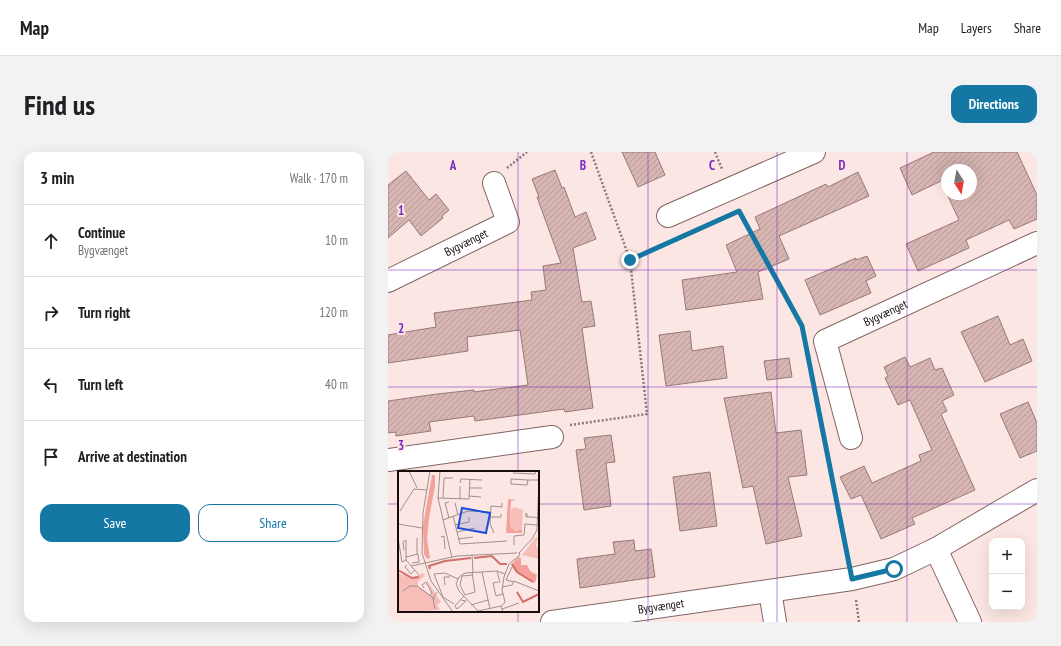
<!DOCTYPE html>
<meta charset="utf-8">
<style>
:root{--surface:#fff;--page:#f2f2f2;--text:#202124;--muted:#757577;--line:#e0e0e0;--accent:#1578a4}
body{margin:0;font-family:"PT Sans Narrow",sans-serif;background:var(--page);color:var(--text)}
.controls{position:absolute;right:12px;bottom:12px;display:grid;overflow:hidden;border-radius:8px;box-shadow:0 4px 16px #0002}
.controls button{width:36px;height:36px;display:grid;place-items:center;padding:0;border:0;border-bottom:1px solid var(--line);background:var(--surface);color:var(--text);font:20px sans-serif}
.compass{position:absolute;left:553px;top:12px;width:36px;height:36px;border-radius:50%;background:var(--surface);box-shadow:0 4px 16px #0002;rotate:169deg}
.stop{position:absolute;width:12px;height:12px;margin:-9px;border:3px solid #1578a4;border-radius:50%;background:#fff}
.stop.end{background:#1578a4;border-color:#fff;box-shadow:0 1px 4px #0008}
.list{margin:0;padding:0;list-style:none}
h2{display:flex;justify-content:space-between;align-items:center;height:52px;margin:0;padding:0 16px;font-size:17px}
h2 small{font-size:13px;font-weight:400;color:var(--muted)}
.list li{display:grid;grid-template-columns:26px 1fr auto;gap:12px;align-items:center;box-sizing:border-box;height:72px;padding:0 16px;border-top:1px solid var(--line)}
.list b{display:block;font-size:15px;white-space:nowrap}
.list p{margin:0;font-size:13px;white-space:nowrap;color:var(--muted)}
.list em{font-size:13px;font-style:normal;color:var(--muted)}
.actions{display:flex;gap:8px;padding:12px 16px}
.actions a{flex:1;padding:9px 0;border:1px solid var(--accent);border-radius:12px;text-align:center;font-size:14px;color:var(--accent)}
.actions .main{background:var(--accent);color:#fff}
.icon{flex:none;width:22px;height:22px;fill:none;stroke:currentColor;stroke-width:2;stroke-linecap:round;stroke-linejoin:round}
.map{position:relative;flex:none;width:649px;height:470px;overflow:hidden;border-radius:12px}
header{display:flex;align-items:center;gap:24px;box-sizing:border-box;height:56px;padding:0 20px;background:var(--surface);border-bottom:1px solid var(--line)}
header strong{font-size:19px}
nav{display:flex;gap:22px;margin-inline-start:auto;font-size:14px}
.intro{display:flex;align-items:center;justify-content:space-between;box-sizing:border-box;height:96px;padding:0 24px}
h1{margin:0;font-size:28px}
.button{padding:10px 18px;border-radius:12px;background:var(--accent);color:#fff;font-size:14px;font-weight:700}
main{display:flex;gap:24px;padding:0 24px}
aside{flex:1;background:var(--surface);border-radius:12px;box-shadow:0 4px 16px #0002}
.map>svg:first-child{display:block}
.building{fill:url(#building-hatch);stroke:#987976}
.lines{fill:none;stroke-linecap:round;stroke-linejoin:round}
.minor-casing{stroke:#826461;stroke-width:24}
.path{stroke:#897977;stroke-width:2.5;stroke-dasharray:2 2;stroke-linecap:butt}
.minor{stroke:#fff;stroke-width:22}
.route{stroke:#1578a4;stroke-width:5}
.grid{fill:none;stroke:#7b2cbf;stroke-width:1;stroke-opacity:0.55}
.labels{text-anchor:middle;stroke-width:4;stroke-linejoin:round;paint-order:stroke}
.street-label{font-size:12px;fill:#180d0c;stroke:#fbe6e3}
.inset-river{fill:none;stroke:#d1706a;stroke-width:2}
.inset-road{fill:none;stroke:#a08f8d;stroke-width:1}
.view{fill:#1d4ed8;fill-opacity:0.15;stroke:#1d4ed8;stroke-width:2}
.inset-edge{fill:none;stroke:#180d0c;stroke-width:2}
.grid-label{font-size:13px;text-anchor:middle;font-weight:bold;fill:#7b2cbf;stroke:#fbe6e3;stroke-width:4;stroke-linejoin:round;paint-order:stroke}
</style>
<header>
<strong>Map</strong>
<nav><a>Map</a><a>Layers</a><a>Share</a></nav>
</header>
<div class="intro"><h1>Find us</h1><a class="button">Directions</a></div>
<main>
<aside>
<h2>3 min<small>Walk · 170 m</small></h2>
<ul class="list">
<li><svg class="icon" aria-label="ahead" viewBox="0 0 24 24"><path d="M12 20V5M6 11l6-6 6 6"/></svg><div><b>Continue</b><p>Bygvænget</p></div><em>10 m</em></li>
<li><svg class="icon" aria-label="right" viewBox="0 0 24 24"><path d="M7 20v-9h11M14 6l5 5-5 5"/></svg><div><b>Turn right</b></div><em>120 m</em></li>
<li><svg class="icon" aria-label="left" viewBox="0 0 24 24"><path d="M17 20v-9H6M10 6l-5 5 5 5"/></svg><div><b>Turn left</b></div><em>40 m</em></li>
<li><svg class="icon" aria-label="arrive" viewBox="0 0 24 24"><path d="M6 21V4h12l-3 4 3 4H6"/></svg><div><b>Arrive at destination</b></div></li>
</ul>
<div class="actions"><a class="main">Save</a><a>Share</a></div>
</aside>
<div class="map">
<svg width="649" height="470" viewBox="0 0 649 470">
<defs>
<pattern id="building-hatch" width="6" height="6" patternUnits="userSpaceOnUse"><rect width="6" height="6" fill="#d6b5b2"/><path d="M-1 1l2-2M0 6l6-6M5 7l2-2" fill="none" stroke="#b79a98"/></pattern>
</defs>
<rect width="100%" height="100%" fill="#fbe6e3"/>
<g class="building">
<path d="M234,0H267L277,23L250,35Z"/>
<path d="M546,0H629L649,43V67L626,77L621,68L578,88L581,96L530,119L518,92L571,68L559,42H583V18H559V42L553,29L524,43L512,16Z"/>
<path d="M167,18L174,36L176,35L187,65L198,60L208,87L185,96L194,150L203,149L207,174L194,176L205,256L177,260L176,257L87,269L86,264L41,270L43,279L8,284V280L0,281V249L49,242L86,238V240L140,233L132,178L79,185L80,199L0,211V183L48,175L46,161L144,148L143,140L158,138L155,114L173,111L149,45H151L144,27Z"/>
<path d="M18,19L41,48L48,42L61,58L54,64L55,66L33,84L21,68L0,86V33Z"/>
<path d="M470,20L481,44L391,84L401,107L370,120L375,147L298,158L294,128L349,120L338,93L372,77L367,65L438,32L440,35Z"/>
<path d="M479,104L488,124L478,129L483,141L432,163L417,128L468,106V108Z"/>
<path d="M610,164L622,193L635,187L644,209L597,230L573,180Z"/>
<path d="M302,179L304,199L335,194L339,226L278,234L271,183Z"/>
<path d="M517,205L522,215L542,206L547,218L554,216L566,243L554,249L559,259L553,262L587,338L524,366L527,372L493,387L473,343L463,347L452,325L476,314L484,331L533,309L531,303L544,298L522,248L510,253L497,226L500,224L496,215Z"/>
<path d="M401,206L404,225L379,228L376,209Z"/>
<path d="M383,240L388,281L413,278L419,323L400,325L414,384L378,392L365,334L355,336L336,246Z"/>
<path d="M640,250L649,271V299L632,306L612,262Z"/>
<path d="M223,283L227,310L218,311L223,354L196,358L188,298L198,297L196,286Z"/>
<path d="M322,320L329,374L292,379L285,325Z"/>
<path d="M246,388L247,399L263,397L267,425L192,436L189,407L227,402L225,390Z"/>
</g>
<g class="lines">
<defs>
<g id="minor">
<path d="M280,64L426,0"/>
<path id="s1" d="M0,129L120,70L106,31"/>
<path id="s2" d="M463,286L437,189L649,91"/>
<path d="M0,308L164,285"/>
<path d="M548,397L582,470"/>
<path d="M382,439L387,470"/>
<path id="s3" d="M164,470L464,427L506,417L548,397L649,338"/>
</g>
</defs>
<use href="#minor" class="minor-casing"/>
<g class="path">
<path d="M203,0L242,108L318,74"/>
<path d="M327,0L334,17"/>
<path d="M119,16L139,0"/>
<path d="M348,60L351,59L414,174L416,182"/>
<path d="M429,250L460,406"/>
<path d="M182,273L259,262L242,108"/>
<path d="M468,448L471,470"/>
</g>
<use href="#minor" class="minor"/>
</g>
<g class="lines">
<path class="route" d="M242,108L351,59L414,174L464,427L506,417"/>
</g>
<path class="grid" d="M130,0V320M260,0V470M389,0V470M519,0V470M0,118H649M0,235H649M0,352H11M150,352H649M130,459V470"/>
<g class="labels">
<g class="street-label">
<text dy="4" stroke="none"><textPath href="#s1" startOffset="87">Bygvænget</textPath></text>
<text dy="4" stroke="none"><textPath href="#s2" startOffset="167">Bygvænget</textPath></text>
<text dy="4" stroke="none"><textPath href="#s3" startOffset="110">Bygvænget</textPath></text>
</g>
</g>
<g transform="translate(10 319)">
<rect width="141" height="141" fill="#fbe6e3"/>
<path d="M6,101L14,107L25,102L27,105L20,110V115L34,125L28,108L43,131L39,134L42,139L1,141L0,102L5,104Z" fill="#f9bdb8"/>
<path d="M34,4H37V15L31,47L29,68L32,87L29,88L26,83L25,55ZM110,28L119,29L113,30L112,54L117,60L124,58V62H108ZM120,86L123,87V94H129L132,100L139,104L137,112L117,100L113,94Z" fill="#f3a19a"/>
<path d="M116,36L125,39L124,58L119,60L114,58L112,54L113,40ZM138,66L140,67L138,75L141,78V88L124,84Z" fill="#f9bdb8"/>
<path class="inset-river" d="M76,87L94,85L102,93H109M114,93L119,101L135,111M32,98L31,95L47,90L73,87M0,99L14,107L21,106M119,121L125,131L141,123"/>
<path class="inset-road" d="M11,0L19,17M32,0L25,42L24,82L33,110L55,141M42,0L40,27L54,87M115,2L137,3L138,0M130,9L113,8V13L129,14L130,9H141M62,12L63,8L84,9M71,17H84M71,25L83,26M40,27L71,28L72,8M45,27L46,7H55M62,28V15M51,31L47,32L51,47M57,32L60,44M2,40L16,18L29,19M55,45L62,73L109,70M93,46H103V43M130,46L128,42V46H135L140,47M45,49L70,40L93,41M0,53L24,57M57,54L71,51V46M59,61L77,57M96,62L92,53L93,35L104,36V32M43,66L46,65L47,78M0,67L4,91L8,89M19,67V83M60,68L75,66M116,74V65L126,64L127,53L139,54M6,79L5,71L8,69V89M121,82L134,68L139,59L141,9M74,83L75,101M8,86L20,83M8,89L21,104M14,92L21,91L20,83M9,94L7,96L13,103L17,99M13,95L59,85L119,82M114,96L108,109L116,111M99,100L102,112M84,101L92,138M100,111L95,112L98,125L105,123M47,114L46,106H52M62,114L67,124L77,121L74,101M62,114L64,105L75,104M104,116L114,114L116,110L141,120M26,117L24,114L28,111L34,122L32,125M5,120L12,115H19L37,128M63,129L68,130L59,138L57,135L65,126L66,125M56,133L45,126L36,103L47,102L60,108M73,134L90,129M103,135L80,140L61,120L58,113L61,106L67,102L99,100L107,103M37,138L35,127L39,121M104,138L121,132M105,141L103,136L107,131L104,119L106,106L111,93L122,84L121,81"/>
<path class="view" d="M64,37L92,42L88,62L60,57Z"/>
<rect width="141" height="141" class="inset-edge"/>
</g>
<g class="grid-label">
<text x="65" y="18">A</text>
<text x="195" y="18">B</text>
<text x="324" y="18">C</text>
<text x="454" y="18">D</text>
<text x="13" y="63">1</text>
<text x="13" y="181">2</text>
<text x="13" y="298">3</text>
</g>
</svg>
<div class="controls">
<button>+</button>
<button>−</button>
</div>
<svg class="compass" viewBox="-18 -18 36 36"><path d="M0-13l5 13h-10z" fill="#e53935"/><path d="M0 13l5-13h-10z" fill="#757577"/></svg>
<div class="stop" style="left:506px;top:417px"></div>
<div class="stop end" style="left:242px;top:108px"></div>
</div>
</main>
